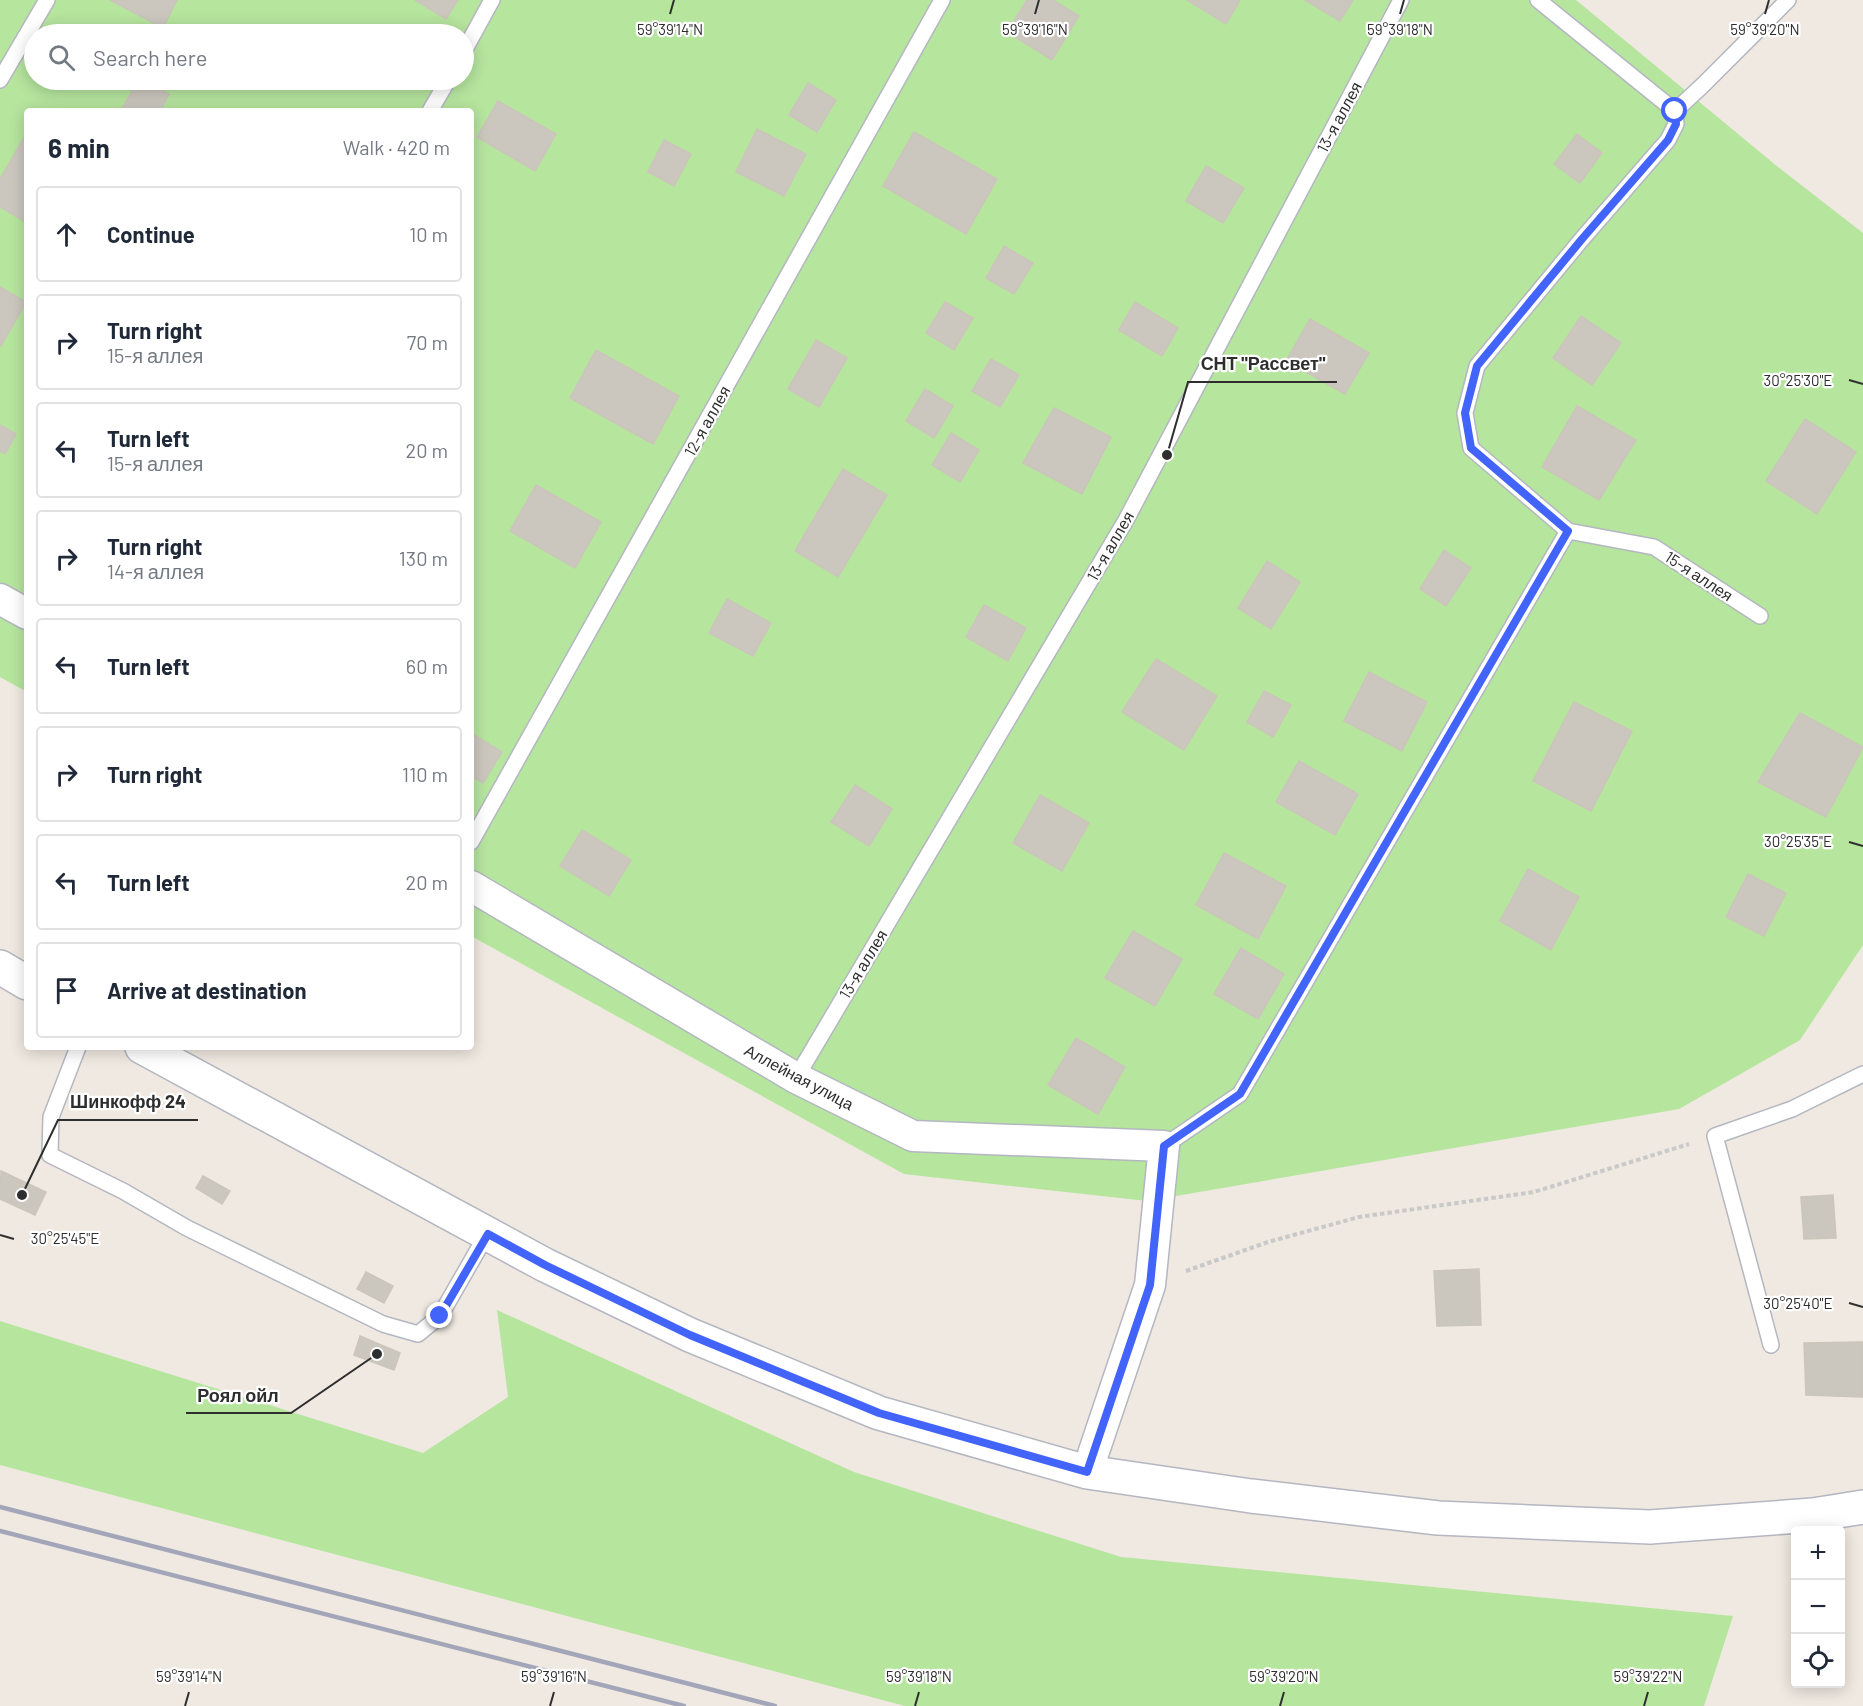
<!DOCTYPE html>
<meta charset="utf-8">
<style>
:root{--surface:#fff;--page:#f2f2f3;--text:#1f2937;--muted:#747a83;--line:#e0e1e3}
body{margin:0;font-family:Barlow,sans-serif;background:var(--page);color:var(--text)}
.controls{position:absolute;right:18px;bottom:18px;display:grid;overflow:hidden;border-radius:6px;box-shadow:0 3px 15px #0003}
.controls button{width:54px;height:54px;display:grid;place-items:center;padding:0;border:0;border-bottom:2px solid var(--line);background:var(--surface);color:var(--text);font:30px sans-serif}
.stop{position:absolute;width:18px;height:18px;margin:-14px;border:4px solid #4264fb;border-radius:50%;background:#fff}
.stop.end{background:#4264fb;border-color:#fff;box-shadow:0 2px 6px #0008}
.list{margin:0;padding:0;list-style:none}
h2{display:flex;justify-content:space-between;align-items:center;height:78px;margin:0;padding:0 24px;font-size:26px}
h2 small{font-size:20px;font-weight:400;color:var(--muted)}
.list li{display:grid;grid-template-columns:39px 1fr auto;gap:18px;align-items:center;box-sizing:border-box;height:96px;margin:0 12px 12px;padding:0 12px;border:2px solid var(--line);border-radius:6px}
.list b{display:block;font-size:22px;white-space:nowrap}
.list p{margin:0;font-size:20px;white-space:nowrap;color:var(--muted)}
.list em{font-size:20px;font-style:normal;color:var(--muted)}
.icon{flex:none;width:33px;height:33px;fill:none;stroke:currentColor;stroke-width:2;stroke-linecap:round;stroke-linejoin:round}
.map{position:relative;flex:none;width:1863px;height:1706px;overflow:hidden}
.search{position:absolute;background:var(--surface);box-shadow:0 3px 15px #0003;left:24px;top:24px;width:450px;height:66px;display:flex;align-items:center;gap:15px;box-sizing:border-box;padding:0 21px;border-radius:33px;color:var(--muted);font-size:22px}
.panel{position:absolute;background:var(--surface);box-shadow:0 3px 15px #0003;left:24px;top:108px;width:450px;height:942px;border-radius:6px}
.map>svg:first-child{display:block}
.green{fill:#b6e59e;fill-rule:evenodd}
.building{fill:#cbc7bf;stroke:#cbc5ba;stroke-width:1.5}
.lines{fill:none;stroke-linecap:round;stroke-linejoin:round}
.service-casing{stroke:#b4b7c1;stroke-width:18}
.minor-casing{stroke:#b4b7c1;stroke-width:33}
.tertiary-casing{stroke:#b4b7c1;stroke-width:36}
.path{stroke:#c9c9c9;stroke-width:4;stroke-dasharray:4.5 3;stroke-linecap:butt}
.service{stroke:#fff;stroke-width:15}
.minor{stroke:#fff;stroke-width:30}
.tertiary{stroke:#fff;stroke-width:33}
.rail{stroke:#a3a6b8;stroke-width:4.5}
.route{stroke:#4264fb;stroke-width:8}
.ticks{fill:none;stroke:#2e2e2e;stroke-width:2}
.labels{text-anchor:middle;stroke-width:4.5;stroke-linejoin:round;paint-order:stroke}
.street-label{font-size:16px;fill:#2e2e2e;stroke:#fff}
.ticks-label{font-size:15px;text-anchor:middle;fill:#2e2e2e;stroke:#fff;stroke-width:4.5;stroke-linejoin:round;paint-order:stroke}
.leader{fill:none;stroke:#2e2e2e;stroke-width:2}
.callout-dot{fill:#2e2e2e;stroke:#fff;stroke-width:2}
.callout-label{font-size:18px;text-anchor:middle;font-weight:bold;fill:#2e2e2e;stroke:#fff;stroke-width:4.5;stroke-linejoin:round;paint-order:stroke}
</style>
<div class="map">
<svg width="1863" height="1706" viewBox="0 0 1863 1706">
<rect width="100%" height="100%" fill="#efe9e1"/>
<g class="green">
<path d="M0,0H1576L1778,167L1863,233V945L1800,1040L1679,1109L1147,1201L904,1174L471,936V111H27V692L0,677ZM34,34H464V80H34Z"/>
<path d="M497,1310L854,1472L1121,1557L1733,1616L1704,1706H905L0,1465V1321L423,1453L508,1397Z"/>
</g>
<g class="building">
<path d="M110,0H177L163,28Z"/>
<path d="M415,0H458L446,19Z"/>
<path d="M1027,0H1053L1079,16L1052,60L1007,32Z"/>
<path d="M1187,0H1240L1226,24Z"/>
<path d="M1305,0H1353L1340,21Z"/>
<path d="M138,80H142L169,94L160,111H121Z"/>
<path d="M808,83L836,100L817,132L789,115Z"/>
<path d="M498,101L556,134L535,171L477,137Z"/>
<path d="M757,129L806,154L784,196L736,172Z"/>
<path d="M914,132L997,179L966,234L883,186Z"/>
<path d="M26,134L27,135V223L0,207V179Z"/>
<path d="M1577,134L1602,153L1580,183L1554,164Z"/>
<path d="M664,140L691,154L674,186L648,172Z"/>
<path d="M1206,166L1244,188L1223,223L1186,201Z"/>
<path d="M1004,246L1033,263L1014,294L986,278Z"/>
<path d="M0,287L26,302L1,346L0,345Z"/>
<path d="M945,302L973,318L954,350L926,333Z"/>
<path d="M1135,302L1178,328L1162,356L1119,330Z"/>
<path d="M1581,316L1621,343L1592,385L1553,358Z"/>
<path d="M1310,319L1369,353L1345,394L1286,361Z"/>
<path d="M816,340L847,358L819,407L788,389Z"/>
<path d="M596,350L679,396L653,444L570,398Z"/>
<path d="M991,359L1019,375L1000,407L972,391Z"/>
<path d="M925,389L953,406L934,438L906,421Z"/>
<path d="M1577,406L1636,440L1599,500L1542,467Z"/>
<path d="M1054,408L1111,437L1082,494L1023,463Z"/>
<path d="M1805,419L1856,452L1817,514L1766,481Z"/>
<path d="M0,425L16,434L5,454L0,451Z"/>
<path d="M951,433L979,450L960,482L932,465Z"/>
<path d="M843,469L887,495L838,577L795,551Z"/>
<path d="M536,485L601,522L575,568L510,531Z"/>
<path d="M1444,550L1471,568L1446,606L1420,589Z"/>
<path d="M1267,561L1300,582L1271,629L1238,608Z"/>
<path d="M727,599L771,623L753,656L709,633Z"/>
<path d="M984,605L1026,628L1008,661L966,637Z"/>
<path d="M1156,659L1217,696L1184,750L1122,712Z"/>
<path d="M1369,672L1427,702L1402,751L1344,721Z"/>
<path d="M1264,691L1291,705L1273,737L1247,722Z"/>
<path d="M1574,702L1632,731L1591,811L1533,781Z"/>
<path d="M1800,713L1863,747L1826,817L1758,782Z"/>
<path d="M474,735L502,752L483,783L471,776V740Z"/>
<path d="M1299,761L1358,794L1335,835L1276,802Z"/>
<path d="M855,785L892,809L869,846L831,822Z"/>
<path d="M1040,795L1089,823L1062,871L1013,843Z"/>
<path d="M582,830L631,860L609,896L560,866Z"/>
<path d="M1224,853L1286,886L1258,939L1196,905Z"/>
<path d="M1528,869L1579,897L1551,950L1500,921Z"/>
<path d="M1748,874L1786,893L1764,936L1726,917Z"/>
<path d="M1133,931L1182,959L1155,1006L1105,978Z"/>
<path d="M1241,948L1284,974L1258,1019L1214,994Z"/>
<path d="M1076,1038L1125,1067L1098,1114L1048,1085Z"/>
<path d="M1,1171L46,1192L35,1215L0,1199Z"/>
<path d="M203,1176L230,1191L222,1204L196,1188Z"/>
<path d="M1833,1195L1836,1238L1804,1239L1801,1197Z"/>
<path d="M1479,1269L1481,1325L1437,1326L1434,1271Z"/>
<path d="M366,1272L393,1286L384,1303L357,1289Z"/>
<path d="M360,1336L400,1353L394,1370L354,1355Z"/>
<path d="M1863,1342V1397L1806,1395L1804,1343Z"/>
</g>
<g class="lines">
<defs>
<g id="service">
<path d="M1538,0L1675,111L1676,124L1668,140L1582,239L1477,366L1465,413L1471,448L1568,531L1654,547L1760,616"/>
<path d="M464,51L492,0"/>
<path d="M0,80L47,0"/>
<path d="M430,111L448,80"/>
<path d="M1675,111L1703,85L1788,0"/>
<path d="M471,842L942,0"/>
<path d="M78,1047L51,1117L50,1155L123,1191L187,1228L383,1324L418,1334L440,1316L487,1234"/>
<path d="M796,1078L1126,520L1401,0"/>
<path d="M1164,1146L1240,1094L1568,531"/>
<path d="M1771,1345L1715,1136L1792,1109L1863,1074"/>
</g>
<g id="minor">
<path d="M0,599L27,614"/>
<path d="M471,886L796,1078L913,1136L1164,1146L1150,1285L1087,1472"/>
</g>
<g id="tertiary">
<path d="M0,967L27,983"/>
<path d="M142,1047L545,1265L690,1335L879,1413L1087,1472L1251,1496L1438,1518L1650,1527L1813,1515L1863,1507"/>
</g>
</defs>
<use href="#service" class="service-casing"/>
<use href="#minor" class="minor-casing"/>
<use href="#tertiary" class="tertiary-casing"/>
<path class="path" d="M1186,1271L1268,1242L1359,1217L1534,1192L1689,1144"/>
<use href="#service" class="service"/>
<use href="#minor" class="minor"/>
<use href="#tertiary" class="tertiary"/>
<g class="rail">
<path d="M0,1507L775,1706"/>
<path d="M0,1531L684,1706"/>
</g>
</g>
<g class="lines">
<path class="route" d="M440,1316L488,1234L545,1265L690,1335L879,1413L1087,1472L1150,1285L1164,1146L1240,1094L1568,531L1471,448L1465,413L1477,366L1582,239L1668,140L1676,124L1675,111"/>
</g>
<path class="ticks" d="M670,14L674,0M1035,14L1039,0M1400,14L1404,0M1765,14L1769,0M1849,380L1863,384M1849,842L1863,846M0,1235L14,1239M1849,1303L1863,1307M185,1706L189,1692M550,1706L554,1692M915,1706L919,1692M1280,1706L1284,1692M1644,1706L1648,1692"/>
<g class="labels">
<g class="street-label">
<text transform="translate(1339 117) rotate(-62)" y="6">13-я аллея</text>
<text transform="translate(707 421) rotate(-61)" y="6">12-я аллея</text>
<text transform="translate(1110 546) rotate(-60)" y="6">13-я аллея</text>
<text transform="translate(1699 576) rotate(33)" y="6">15-я аллея</text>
<text transform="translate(863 964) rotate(-59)" y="6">13-я аллея</text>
<text transform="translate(799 1077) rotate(28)" y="6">Аллейная улица</text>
</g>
</g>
<g class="ticks-label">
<text x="670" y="35">59°39'14"N</text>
<text x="1035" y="35">59°39'16"N</text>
<text x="1400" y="35">59°39'18"N</text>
<text x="1765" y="35">59°39'20"N</text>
<text x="1798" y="386">30°25'30"E</text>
<text x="1798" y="847">30°25'35"E</text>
<text x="65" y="1244">30°25'45"E</text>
<text x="1798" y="1309">30°25'40"E</text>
<text x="189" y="1682">59°39'14"N</text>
<text x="554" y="1682">59°39'16"N</text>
<text x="919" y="1682">59°39'18"N</text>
<text x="1284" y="1682">59°39'20"N</text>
<text x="1648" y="1682">59°39'22"N</text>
</g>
<path class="leader" d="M1167 455L1188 382H1337M22 1195L58 1120H198M377 1354L291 1413H186"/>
<g class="callout-dot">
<circle cx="1167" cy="455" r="6"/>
<circle cx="22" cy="1195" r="6"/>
<circle cx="377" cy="1354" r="6"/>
</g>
<g class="callout-label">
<text x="1263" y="370">СНТ "Рассвет"</text>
<text x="128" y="1108">Шинкофф 24</text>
<text x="238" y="1402">Роял ойл</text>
</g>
</svg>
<div class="controls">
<button>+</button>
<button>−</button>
<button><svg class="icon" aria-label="locate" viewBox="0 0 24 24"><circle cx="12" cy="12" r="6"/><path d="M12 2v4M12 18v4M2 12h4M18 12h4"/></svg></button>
</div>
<div class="stop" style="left:1675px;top:111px"></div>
<div class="stop end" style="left:440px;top:1316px"></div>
<div class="search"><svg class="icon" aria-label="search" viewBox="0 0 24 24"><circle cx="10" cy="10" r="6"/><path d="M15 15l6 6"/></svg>Search here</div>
<section class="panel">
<h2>6 min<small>Walk · 420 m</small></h2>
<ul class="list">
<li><svg class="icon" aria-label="ahead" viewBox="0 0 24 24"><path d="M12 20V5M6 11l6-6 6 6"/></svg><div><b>Continue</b></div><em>10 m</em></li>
<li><svg class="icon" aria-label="right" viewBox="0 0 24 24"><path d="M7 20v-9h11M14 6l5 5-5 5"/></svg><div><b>Turn right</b><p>15-я аллея</p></div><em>70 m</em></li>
<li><svg class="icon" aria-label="left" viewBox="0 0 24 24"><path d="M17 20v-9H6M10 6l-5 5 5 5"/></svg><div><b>Turn left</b><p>15-я аллея</p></div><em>20 m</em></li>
<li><svg class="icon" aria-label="right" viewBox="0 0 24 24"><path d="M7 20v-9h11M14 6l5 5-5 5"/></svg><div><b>Turn right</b><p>14-я аллея</p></div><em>130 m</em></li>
<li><svg class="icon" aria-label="left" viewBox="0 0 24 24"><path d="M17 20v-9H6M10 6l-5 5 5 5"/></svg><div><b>Turn left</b></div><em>60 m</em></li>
<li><svg class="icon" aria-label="right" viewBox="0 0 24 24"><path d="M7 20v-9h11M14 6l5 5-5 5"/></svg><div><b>Turn right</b></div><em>110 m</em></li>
<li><svg class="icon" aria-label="left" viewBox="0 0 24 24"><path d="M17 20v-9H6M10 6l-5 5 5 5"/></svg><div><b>Turn left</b></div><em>20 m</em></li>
<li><svg class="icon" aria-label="arrive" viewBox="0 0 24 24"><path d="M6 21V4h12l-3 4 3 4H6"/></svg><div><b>Arrive at destination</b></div></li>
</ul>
</section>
</div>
